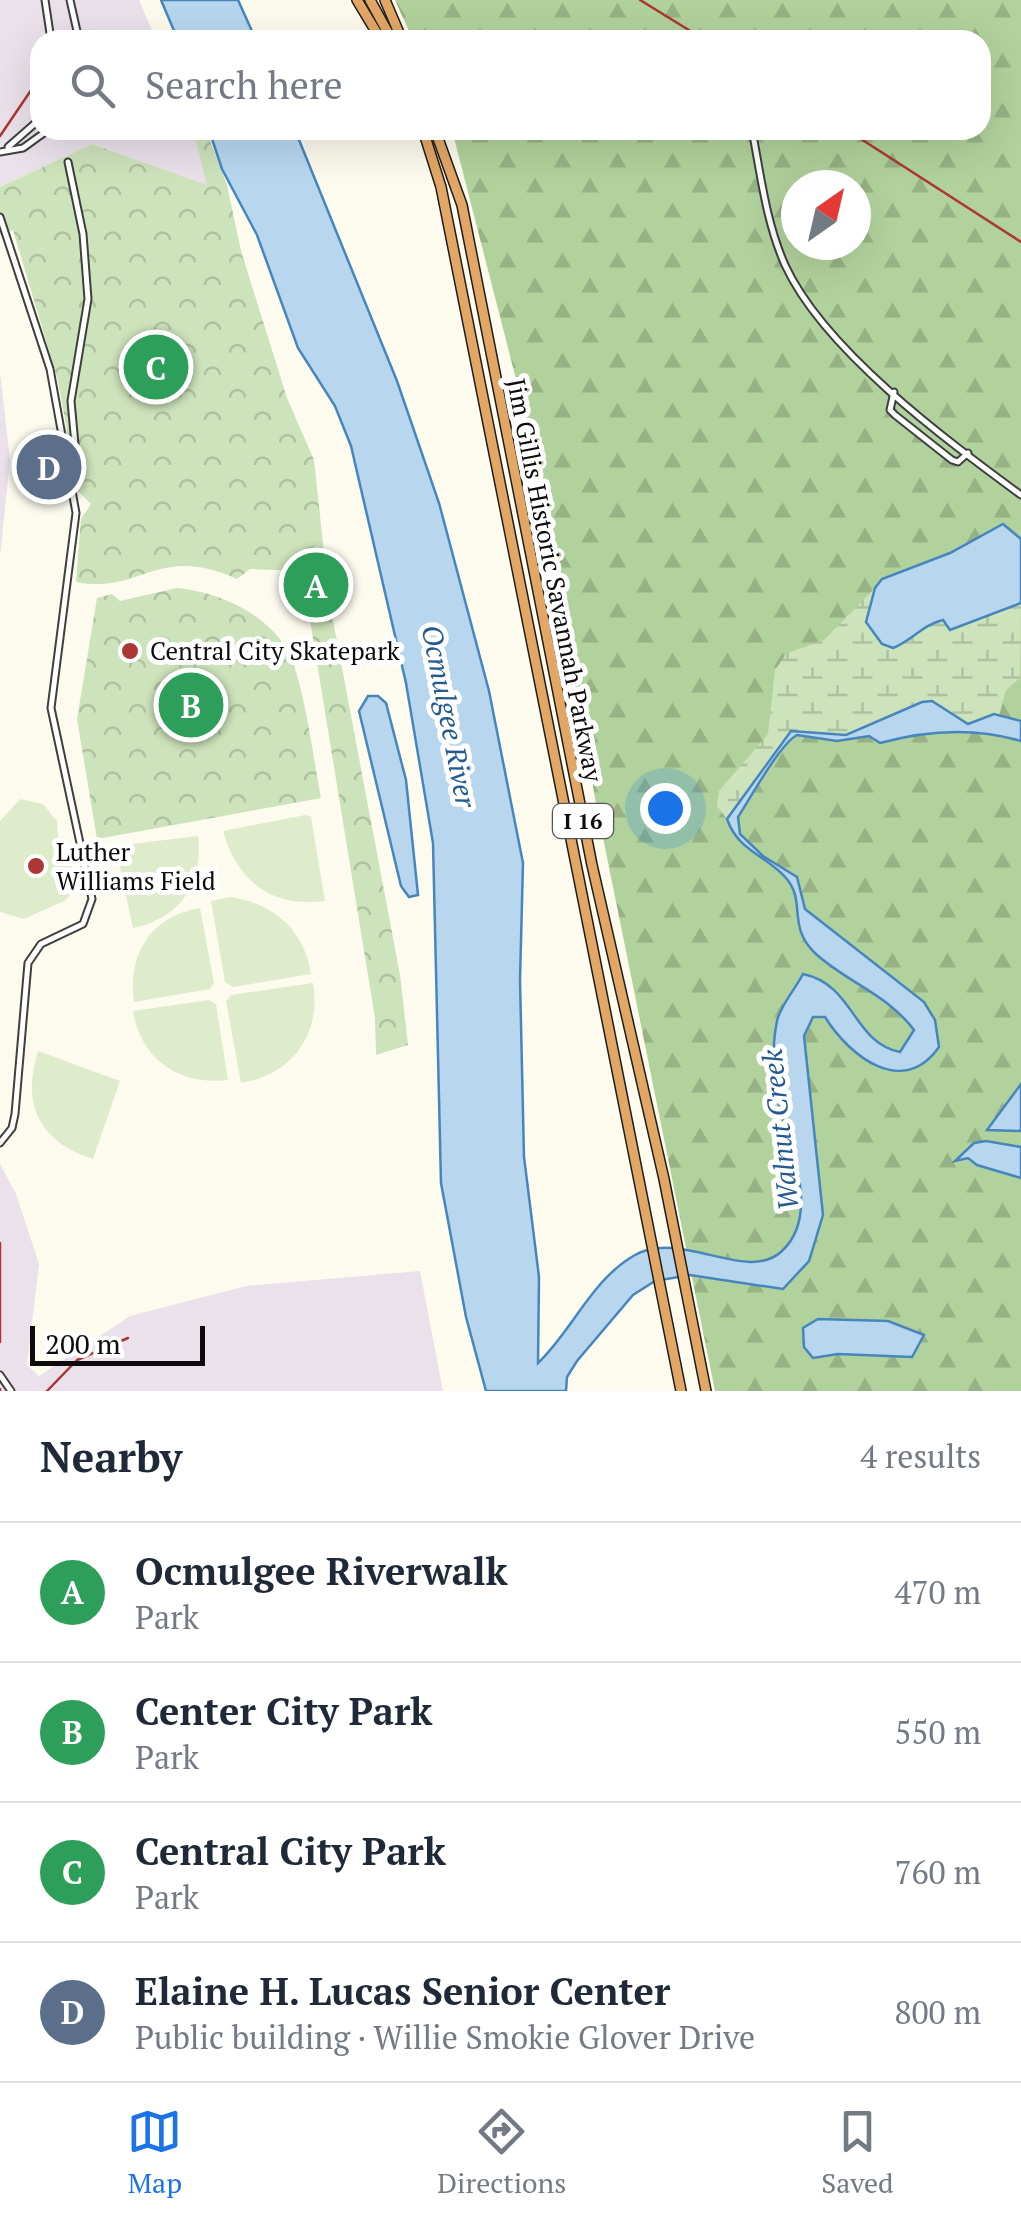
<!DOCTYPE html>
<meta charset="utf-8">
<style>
:root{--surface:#fff;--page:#f6f6f7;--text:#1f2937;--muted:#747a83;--line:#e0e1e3;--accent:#1a73e8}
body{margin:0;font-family:"PT Serif",serif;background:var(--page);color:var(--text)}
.compass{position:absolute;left:781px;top:170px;width:90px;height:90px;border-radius:50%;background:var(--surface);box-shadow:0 10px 40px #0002;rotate:34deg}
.scale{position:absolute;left:30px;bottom:25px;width:175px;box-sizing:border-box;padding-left:10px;border:5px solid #0c0c0c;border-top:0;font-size:28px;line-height:35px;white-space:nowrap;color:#0c0c0c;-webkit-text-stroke:8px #fff;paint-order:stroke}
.you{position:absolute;left:665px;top:808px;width:35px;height:35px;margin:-25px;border:8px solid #fff;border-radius:50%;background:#1a73e8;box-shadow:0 0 0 15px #1a73e833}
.badge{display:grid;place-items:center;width:65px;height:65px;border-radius:50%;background:var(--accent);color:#fff;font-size:32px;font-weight:700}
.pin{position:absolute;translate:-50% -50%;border:5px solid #fff;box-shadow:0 2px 10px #0006}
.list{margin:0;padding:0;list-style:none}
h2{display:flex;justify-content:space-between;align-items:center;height:130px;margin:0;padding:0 40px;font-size:42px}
h2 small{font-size:32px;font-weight:400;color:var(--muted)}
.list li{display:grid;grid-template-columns:65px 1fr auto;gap:30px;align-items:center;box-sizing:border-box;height:140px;padding:0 40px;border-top:2px solid var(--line)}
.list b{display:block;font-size:38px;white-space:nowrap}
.list p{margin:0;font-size:32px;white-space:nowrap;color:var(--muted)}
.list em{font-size:32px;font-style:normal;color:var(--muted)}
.icon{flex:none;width:55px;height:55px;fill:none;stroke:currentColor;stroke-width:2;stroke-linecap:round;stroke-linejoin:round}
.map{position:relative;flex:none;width:1021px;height:1391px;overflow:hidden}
.search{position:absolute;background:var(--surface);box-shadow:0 10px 40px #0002;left:30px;right:30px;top:30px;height:110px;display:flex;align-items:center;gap:25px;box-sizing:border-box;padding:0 35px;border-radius:30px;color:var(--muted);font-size:38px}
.sheet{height:690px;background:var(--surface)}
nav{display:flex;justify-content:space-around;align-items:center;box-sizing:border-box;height:140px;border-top:2px solid var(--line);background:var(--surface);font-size:28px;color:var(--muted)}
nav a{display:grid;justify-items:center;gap:5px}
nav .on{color:var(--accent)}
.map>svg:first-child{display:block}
.industrial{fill:#eae1ea}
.forest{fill:url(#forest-firs);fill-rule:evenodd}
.wetland{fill:url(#wetland-marsh)}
.park{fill:url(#park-crowns)}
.pitch{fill:#dfeccc}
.water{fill:#b8d7ef;stroke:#4786bd;stroke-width:2.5}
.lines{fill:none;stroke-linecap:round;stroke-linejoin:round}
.minor-casing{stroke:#3f3f3f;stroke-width:9}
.highway-casing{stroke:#1d1d1d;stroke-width:12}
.minor{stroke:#fff;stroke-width:5}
.highway{stroke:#e3a765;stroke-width:9}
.rail{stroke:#ac3735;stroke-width:2.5}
.poi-dot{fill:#ac3735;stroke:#fff;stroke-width:4}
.labels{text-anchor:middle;stroke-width:10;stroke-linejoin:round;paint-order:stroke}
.shield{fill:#fff;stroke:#555;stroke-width:2.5}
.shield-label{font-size:22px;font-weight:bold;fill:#0c0c0c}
.street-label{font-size:25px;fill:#0c0c0c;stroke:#fff}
.poi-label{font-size:25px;fill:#0c0c0c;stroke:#fff;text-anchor:start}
.water-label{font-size:28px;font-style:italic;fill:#245a8f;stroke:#fff}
</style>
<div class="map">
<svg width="1021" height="1391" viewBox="0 0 1021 1391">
<defs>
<pattern id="forest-firs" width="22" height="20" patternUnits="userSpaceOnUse" patternTransform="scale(2.5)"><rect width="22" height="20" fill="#b1d29c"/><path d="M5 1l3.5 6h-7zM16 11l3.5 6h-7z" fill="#97b385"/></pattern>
<pattern id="wetland-marsh" width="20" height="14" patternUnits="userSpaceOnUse" patternTransform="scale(2.5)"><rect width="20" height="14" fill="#cde3bb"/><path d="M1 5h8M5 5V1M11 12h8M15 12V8" fill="none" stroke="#afc2a0"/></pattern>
<pattern id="park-crowns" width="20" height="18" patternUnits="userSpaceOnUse" patternTransform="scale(2.5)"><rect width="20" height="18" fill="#cde3bb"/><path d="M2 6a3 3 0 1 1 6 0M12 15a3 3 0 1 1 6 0" fill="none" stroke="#afc2a0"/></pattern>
</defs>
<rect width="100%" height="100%" fill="#fdfbee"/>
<g class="industrial">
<path d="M0,0H139L156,40H40V130H193L208,186L92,144L0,187Z"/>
<path d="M0,372L10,460L0,557Z"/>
<path d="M0,1164L16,1194L39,1264L27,1365L39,1376L130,1316L246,1286L420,1271L443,1391H0Z"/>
</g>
<path class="forest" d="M395,0H1021V1391H715L595,798L535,453L452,130H981V40H413ZM796,185H856V245H796Z"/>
<path class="wetland" d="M875,588L866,622L882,644L908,642L931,622L943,620L951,630L1021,603L1020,678L1006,690L999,716L968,724L932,701L846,735L791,731L727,819L717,806L719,791L768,734L775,670L787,653L824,640Z"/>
<g class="park">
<path d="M193,130H206L227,185L241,251L287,398L314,460L329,599L400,975L408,1045L376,1055L375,1018L302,571L250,569L237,579C156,543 142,595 76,582L81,519L91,504L78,491L58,381L13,230L0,235V187L92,144L207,185Z"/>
<path d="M177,588C217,592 262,611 285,646C303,672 314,763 321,798L97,839L77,719L97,598L112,594L120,601Z"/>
</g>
<g class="pitch">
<path d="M20,799L43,804L57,821L59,851L83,882L64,901L24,919L0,912V821Z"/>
<path d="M305,815L311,817L325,901C271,908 237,881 223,831Z"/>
<path d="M198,836C204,882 180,919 133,928L117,853L123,845Z"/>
<path d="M231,897C274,904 304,929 311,974L233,987L225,982L211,901Z"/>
<path d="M200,908L214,983L210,989L134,1002C127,954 151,916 200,908Z"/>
<path d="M313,983C322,1035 291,1075 241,1083L226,1001L231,995Z"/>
<path d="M209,1000L216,1004L228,1080C180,1086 141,1060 133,1011Z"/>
<path d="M38,1051L120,1081L93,1159C39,1142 21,1104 38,1051Z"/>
</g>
<g class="water">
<path d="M161,0H238L256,40H178Z"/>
<path d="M209,130H295L397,381L439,503L489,691L523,863L520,980L524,1157L539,1277L538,1363C572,1331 592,1279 635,1255C682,1229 747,1284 782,1251C821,1215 790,1146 779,1105C772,1081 772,1045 777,1021C780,1006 796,988 803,974C855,985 852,1042 900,1052L914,1030C887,994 848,983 816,954C786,926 807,902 786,878C766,855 738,851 727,819L791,731L846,735L922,702L932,701L968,724L994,714L1021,721V741C974,727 927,730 880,743L869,736L837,741L797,735C780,744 751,797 738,817L740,834L763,856L797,877L805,909L924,1002L935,1020L939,1047C903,1098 850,1057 825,1017H813L804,1036L823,1215L809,1261L783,1289L690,1275L655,1281L633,1295L577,1361L567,1377L566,1391H486L466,1317L441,1183L433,843L406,683L351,446L335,406L298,348L257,235L222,169Z"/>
<path d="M1003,524L1021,539V603L950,630L943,620C924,624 911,641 893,648L882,644L866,622L875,588L882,579L950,553Z"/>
<path d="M368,696H378L386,703L406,780L418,895L409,897L401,886L359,711Z"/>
<path d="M1021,1084V1131L987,1130Z"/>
<path d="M986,1141L1021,1147V1178L977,1165L968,1158L955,1161L974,1143Z"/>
<path d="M818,1319L888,1321L924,1335L912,1357L838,1354L813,1358L804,1347L803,1328Z"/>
</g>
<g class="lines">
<defs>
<g id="minor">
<path d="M45,0L51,40"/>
<path d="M70,0L79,40"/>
<path d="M65,40L78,36"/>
<path d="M752,130C761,176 766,222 785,265C824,350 945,439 1021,495"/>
<path d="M8,147L40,119"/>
<path d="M0,152L23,148L48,130"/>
<path d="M68,162L83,234L88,299L71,401L78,477"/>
<path d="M0,217L50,369L76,513L51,708L92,899L83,924L41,944L28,963L15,1114L12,1128L0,1143"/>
<path d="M894,392L890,410L895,415L952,460L958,462L968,453"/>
<path d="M0,1375L11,1391"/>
</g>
<g id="highway">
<path d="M357,0L381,40"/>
<path d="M370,0L392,40"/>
<path d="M385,0L402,40"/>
<path d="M423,130L441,187L681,1391"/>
<path d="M435,130L462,205L592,865L664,1179L706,1391"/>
</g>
</defs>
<use href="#minor" class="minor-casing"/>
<use href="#highway" class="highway-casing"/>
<use href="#minor" class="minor"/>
<use href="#highway" class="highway"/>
<g class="rail">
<path d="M640,0L705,40"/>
<path d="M847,130L1021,242"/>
<path d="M0,136L40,77"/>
<path d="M0,1243V1342"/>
<path d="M0,1389V1391"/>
<path d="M47,1391L77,1360L128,1338"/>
</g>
</g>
<g class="poi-dot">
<circle cx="130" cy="651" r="10"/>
<circle cx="36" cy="866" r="10"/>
</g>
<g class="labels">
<rect class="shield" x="553" y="804" width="60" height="34" rx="8"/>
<g class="shield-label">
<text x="583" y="829">I 16</text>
</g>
<g class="street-label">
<text transform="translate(555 580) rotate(79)" y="9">Jim Gillis Historic Savannah Parkway</text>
</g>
<g class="poi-label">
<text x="150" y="660">Central City Skatepark</text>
<text x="56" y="861">Luther<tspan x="56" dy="29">Williams Field</tspan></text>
</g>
<g class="water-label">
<text transform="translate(449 716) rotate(79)" y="10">Ocmulgee River</text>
<text transform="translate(780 1130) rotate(-96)" y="10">Walnut Creek</text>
</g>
</g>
</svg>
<svg class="compass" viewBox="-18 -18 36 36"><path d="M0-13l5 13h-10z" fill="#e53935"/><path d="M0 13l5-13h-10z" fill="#747a83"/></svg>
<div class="scale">200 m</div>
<div class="you"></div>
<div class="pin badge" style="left:316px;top:585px;background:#2e9e5b">A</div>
<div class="pin badge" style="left:191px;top:705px;background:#2e9e5b">B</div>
<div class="pin badge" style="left:156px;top:367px;background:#2e9e5b">C</div>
<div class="pin badge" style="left:49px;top:467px;background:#5c6f8a">D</div>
<div class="search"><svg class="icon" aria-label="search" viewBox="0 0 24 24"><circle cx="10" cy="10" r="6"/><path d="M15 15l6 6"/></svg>Search here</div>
</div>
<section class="sheet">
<h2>Nearby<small>4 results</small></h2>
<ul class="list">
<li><span class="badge" style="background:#2e9e5b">A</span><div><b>Ocmulgee Riverwalk</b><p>Park</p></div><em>470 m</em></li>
<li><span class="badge" style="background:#2e9e5b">B</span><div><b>Center City Park</b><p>Park</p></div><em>550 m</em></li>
<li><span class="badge" style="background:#2e9e5b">C</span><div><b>Central City Park</b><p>Park</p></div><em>760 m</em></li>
<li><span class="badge" style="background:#5c6f8a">D</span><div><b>Elaine H. Lucas Senior Center</b><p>Public building · Willie Smokie Glover Drive</p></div><em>800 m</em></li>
</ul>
</section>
<nav>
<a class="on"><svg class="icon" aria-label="map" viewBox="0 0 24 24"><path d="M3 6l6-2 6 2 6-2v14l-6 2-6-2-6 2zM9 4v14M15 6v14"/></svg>Map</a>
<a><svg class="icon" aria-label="directions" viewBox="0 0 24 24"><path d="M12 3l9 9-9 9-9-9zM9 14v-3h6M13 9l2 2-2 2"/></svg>Directions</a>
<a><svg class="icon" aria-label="saved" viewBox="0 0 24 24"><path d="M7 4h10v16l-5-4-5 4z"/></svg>Saved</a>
</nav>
